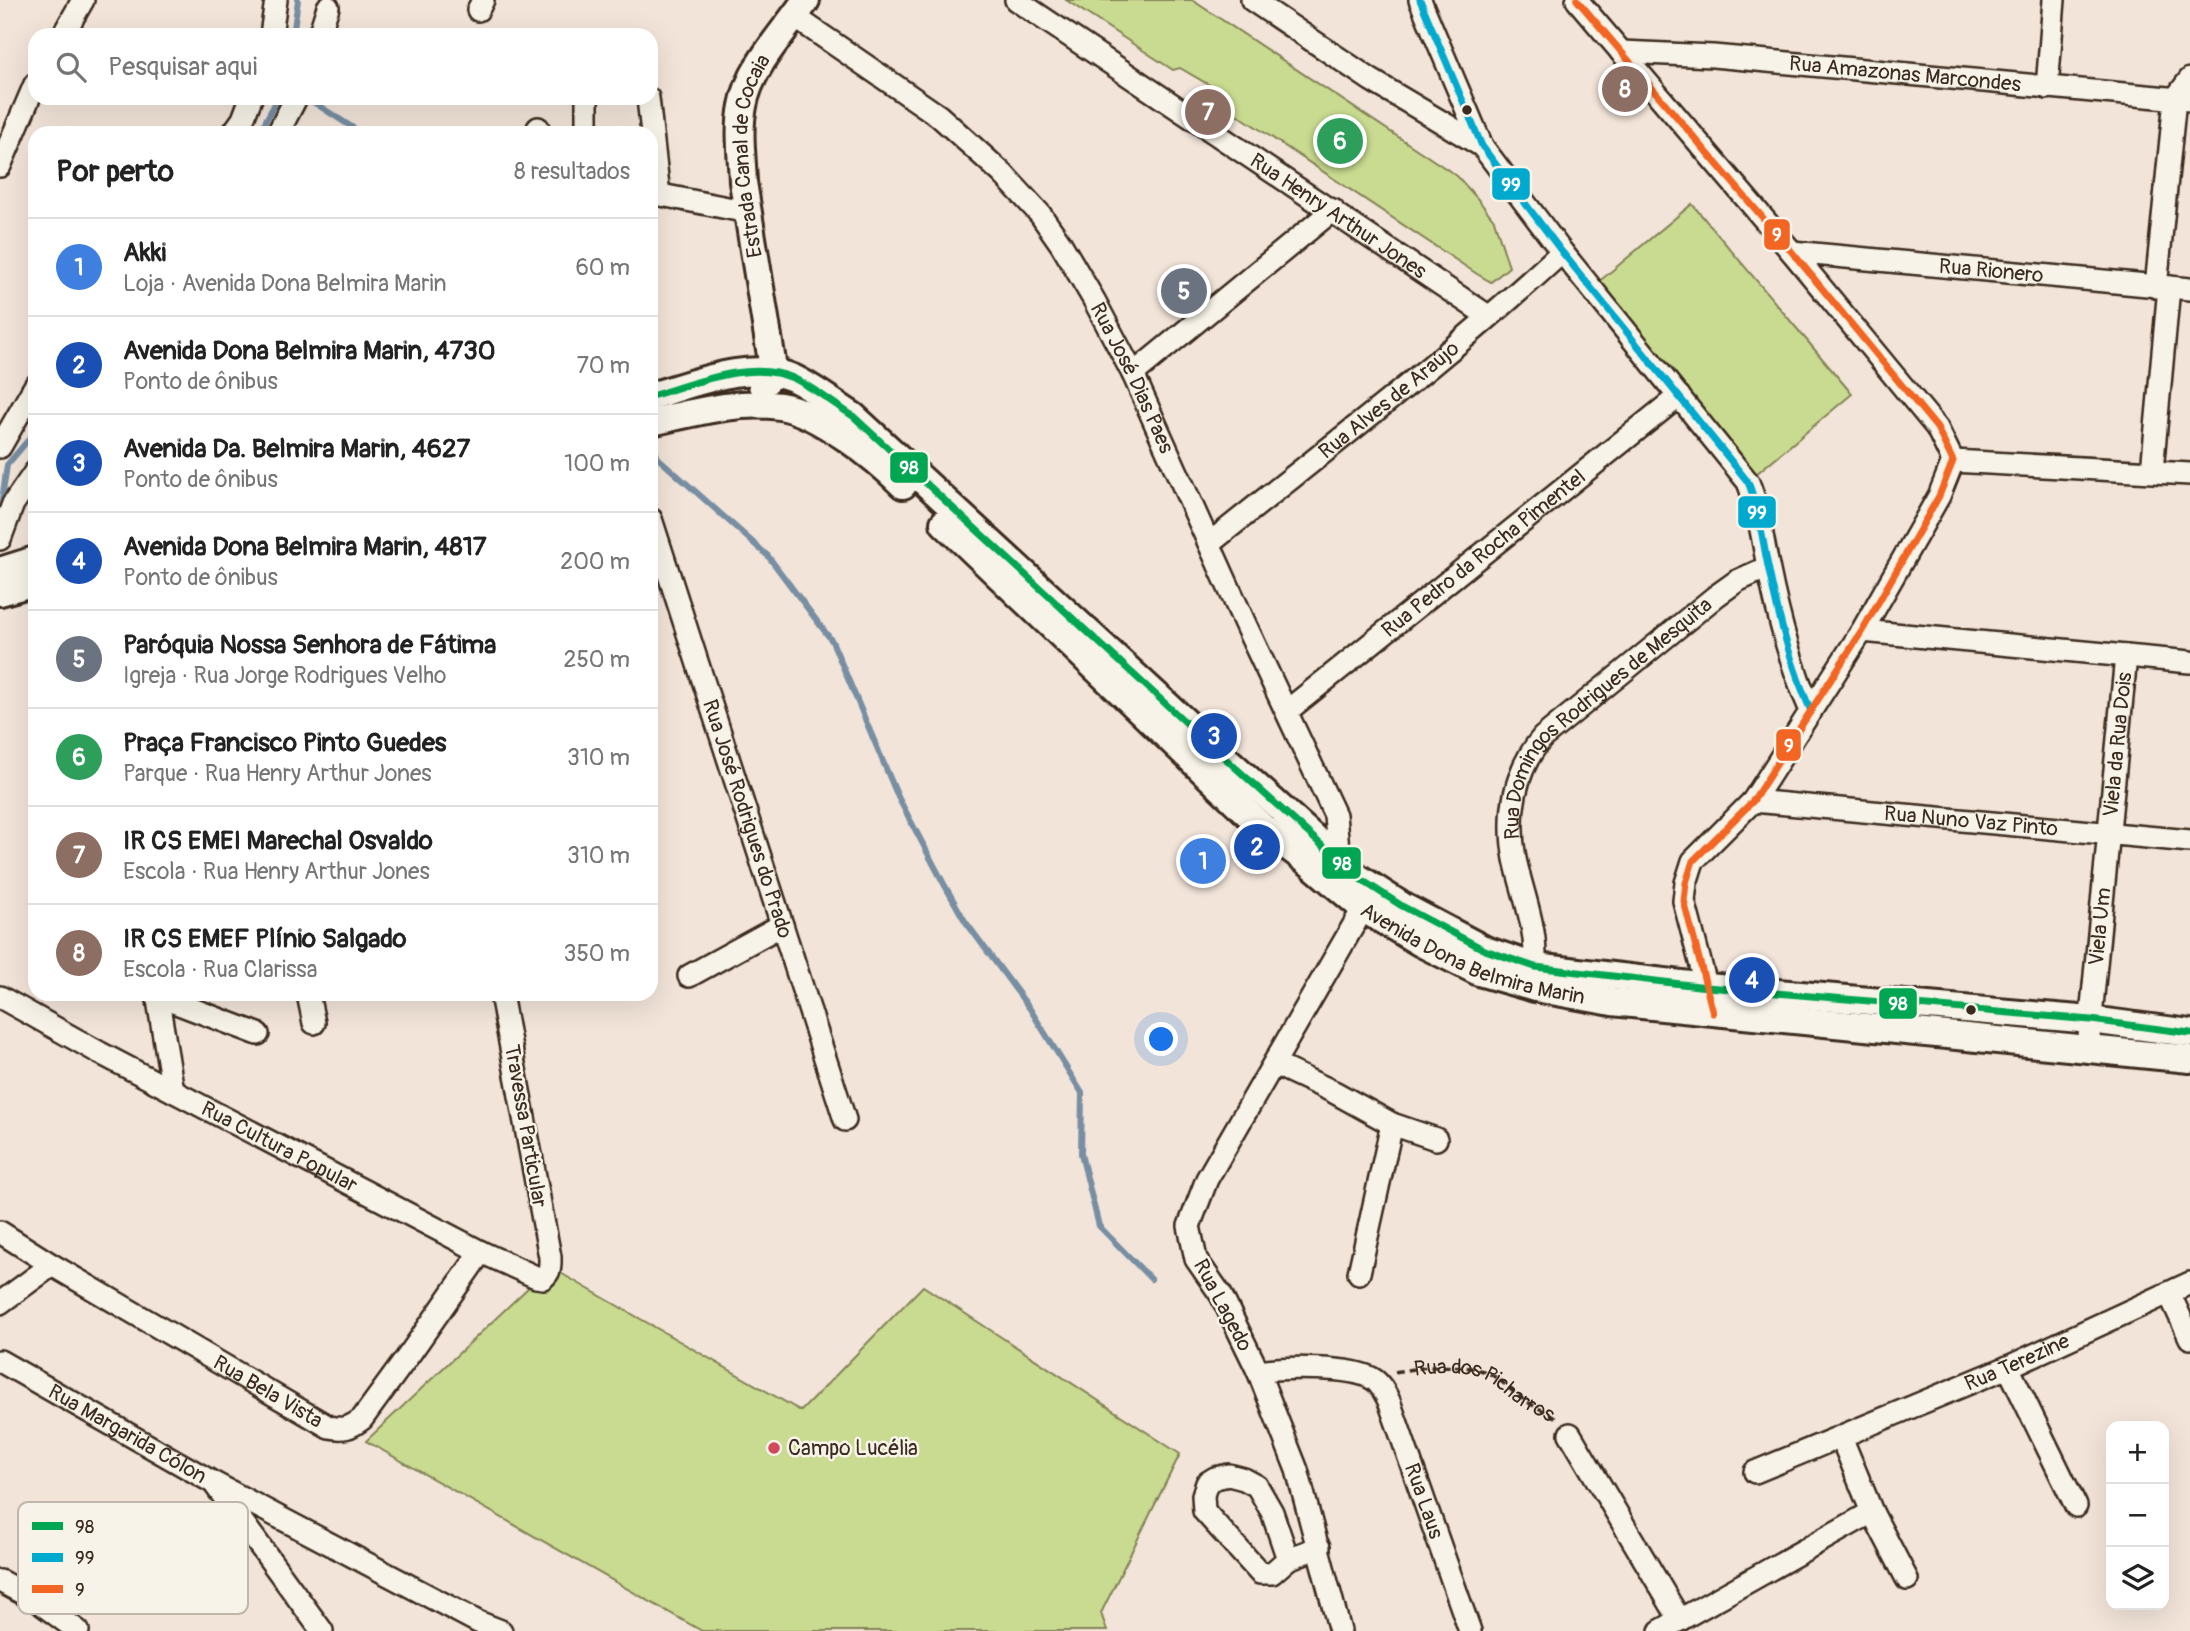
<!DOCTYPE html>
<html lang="pt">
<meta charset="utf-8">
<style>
:root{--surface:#fff;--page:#f6f6f6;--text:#222;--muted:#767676;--line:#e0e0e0;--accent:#1a73e8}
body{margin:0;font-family:Pangolin,sans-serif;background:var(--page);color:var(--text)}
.controls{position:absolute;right:21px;bottom:21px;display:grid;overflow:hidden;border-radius:14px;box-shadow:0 7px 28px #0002}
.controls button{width:63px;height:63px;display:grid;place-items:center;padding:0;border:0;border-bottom:2px solid var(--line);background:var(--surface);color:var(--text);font:35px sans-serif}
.you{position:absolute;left:1162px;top:1040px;width:24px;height:24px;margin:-18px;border:5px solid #fff;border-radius:50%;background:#1a73e8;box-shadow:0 0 0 10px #1a73e833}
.badge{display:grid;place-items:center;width:46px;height:46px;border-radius:50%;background:var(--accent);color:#fff;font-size:23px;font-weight:700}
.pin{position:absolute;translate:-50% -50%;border:4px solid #fff;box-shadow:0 2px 7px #0006}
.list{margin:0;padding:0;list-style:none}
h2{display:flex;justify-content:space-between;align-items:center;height:91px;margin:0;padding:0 28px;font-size:30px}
h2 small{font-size:23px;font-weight:400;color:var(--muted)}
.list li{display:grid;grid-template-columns:46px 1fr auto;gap:21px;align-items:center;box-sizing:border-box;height:98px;padding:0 28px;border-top:2px solid var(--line)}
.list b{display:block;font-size:26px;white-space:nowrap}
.list p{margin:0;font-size:23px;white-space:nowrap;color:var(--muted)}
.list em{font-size:23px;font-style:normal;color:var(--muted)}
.icon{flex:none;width:38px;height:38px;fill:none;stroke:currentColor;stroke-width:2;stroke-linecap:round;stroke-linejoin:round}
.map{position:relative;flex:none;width:2190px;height:1631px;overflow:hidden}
.search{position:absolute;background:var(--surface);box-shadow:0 7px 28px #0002;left:28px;top:28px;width:630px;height:77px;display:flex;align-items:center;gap:18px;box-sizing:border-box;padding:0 24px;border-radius:21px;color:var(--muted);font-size:26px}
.panel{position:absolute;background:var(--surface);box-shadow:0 7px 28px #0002;left:28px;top:126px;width:630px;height:875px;border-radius:21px}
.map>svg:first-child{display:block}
.green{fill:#c9db90;stroke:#828257;stroke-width:2}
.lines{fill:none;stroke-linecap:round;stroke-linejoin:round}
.stream{stroke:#788ea3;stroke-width:6}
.minor-casing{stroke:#3b2a1e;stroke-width:26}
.major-casing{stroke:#3b2a1e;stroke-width:32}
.path{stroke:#3b2a1e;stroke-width:3.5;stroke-dasharray:7 5;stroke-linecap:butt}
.minor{stroke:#f7f3e8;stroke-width:21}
.major{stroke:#f7f3e8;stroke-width:26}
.bus-1-casing{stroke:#f7f3e8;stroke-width:12}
.bus-2-casing{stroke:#f7f3e8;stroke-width:12}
.bus-3-casing{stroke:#f7f3e8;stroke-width:12}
.bus-1{stroke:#00a651;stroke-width:7}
.bus-2{stroke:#00a9ce;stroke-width:7}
.bus-3{stroke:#f26522;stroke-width:7}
.bus-dot{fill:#3b2a1e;stroke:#f7f3e8;stroke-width:2.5}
.poi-dot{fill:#d1495b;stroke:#f7f3e8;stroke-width:2.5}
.labels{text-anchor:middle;stroke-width:5;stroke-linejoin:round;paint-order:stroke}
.street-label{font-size:21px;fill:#3b2a1e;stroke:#f7f3e8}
.poi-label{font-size:21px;fill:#3b2a1e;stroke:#f7f3e8;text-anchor:start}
.key{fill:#f7f3e8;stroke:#bfb7ab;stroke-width:2}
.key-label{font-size:19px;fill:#3b2a1e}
.line-badge{stroke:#f7f3e8;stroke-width:2.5}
.badge-label{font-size:19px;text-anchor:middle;font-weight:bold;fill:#fff}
</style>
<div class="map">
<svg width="2190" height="1631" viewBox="0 0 2190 1631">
<rect width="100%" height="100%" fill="#f2e4d9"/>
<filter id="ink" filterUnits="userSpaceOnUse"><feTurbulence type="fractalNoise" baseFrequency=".0143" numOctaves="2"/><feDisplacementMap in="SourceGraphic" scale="14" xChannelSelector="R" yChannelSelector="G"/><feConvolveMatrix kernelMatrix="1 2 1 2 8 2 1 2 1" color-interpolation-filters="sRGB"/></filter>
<g filter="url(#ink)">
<g class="green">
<path d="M1066,0H1192L1457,176L1476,197L1494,220L1509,267L1491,282L1477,274L1211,97L1209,85L1180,68L1173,70Z"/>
<path d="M1692,204L1852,394L1756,474L1596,284Z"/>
<path d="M550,1267L801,1411L923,1286L1180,1454L1101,1613L1107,1631H702L366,1441Z"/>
</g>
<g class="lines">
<g class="stream">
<path d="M293,35L298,0"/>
<path d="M307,98L361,133"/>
<path d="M259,133L278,98"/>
<path d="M651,441L658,458L768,556L832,641L898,797L944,884L965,921L1030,1009L1082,1093L1081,1154L1099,1226L1151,1279"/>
<path d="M0,513L7,465L35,432"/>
</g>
<defs>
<g id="minor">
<path id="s2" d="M1016,0L1488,316"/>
<path d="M1252,0L1371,80L1482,146"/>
<path d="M1420,0L1482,146L1562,252L1748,482C1759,509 1762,538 1768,566C1778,616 1790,664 1811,711"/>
<path d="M1577,0L1792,252L1937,428L1953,461L1939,496L1862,631L1753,801L1693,861L1686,883L1684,901L1710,1000"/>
<path d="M478,10L483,0"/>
<path id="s3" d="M795,17L939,116L1003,174L1040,214L1061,244L1094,300L1133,374L1246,626L1335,815L1339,861"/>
<path d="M63,35L83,0"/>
<path d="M271,35L276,0"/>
<path d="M319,35L328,7"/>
<path id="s4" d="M1621,52L1713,56L2190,100"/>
<path d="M2047,88L2054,0"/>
<path d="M587,98V133"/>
<path d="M648,98L659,195"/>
<path d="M538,128L540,133"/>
<path d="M233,133L243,119L251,98"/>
<path d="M278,133L296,98"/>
<path d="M0,166L35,84"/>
<path d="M651,193L748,212"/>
<path id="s5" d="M1792,252L2190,289"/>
<path d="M2156,287L2175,99L2190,79"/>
<path d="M1133,374L1333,210"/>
<path d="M0,447L35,386"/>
<path d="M1953,461L2190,474"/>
<path d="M2152,471L2169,287"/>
<path id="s6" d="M651,519L845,1120"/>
<path d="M0,539L13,504L35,472"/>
<path id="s7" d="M1210,543C1328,448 1452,354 1562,252"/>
<path d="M1862,631L2190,662"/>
<path id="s8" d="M1287,711L1679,396"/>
<path id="s9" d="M1753,801L2190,841"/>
<path d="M689,976L782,925"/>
<path id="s10" d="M1535,981C1535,964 1536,948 1533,932C1529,907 1520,883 1515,859C1507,816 1514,770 1543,737L1716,596L1737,581L1768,567"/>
<path d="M157,994L173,1091"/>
<path d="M308,994L314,1023"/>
<path d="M158,996L258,1034"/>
<path id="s11" d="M0,997L100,1053L481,1252L536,1277L543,1278C551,1272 550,1266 550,1257L501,994"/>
<path id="s12" d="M2088,1047L2126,656"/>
<path d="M1274,1064L1334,1092L1392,1124L1436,1139"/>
<path id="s13" d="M0,1232L52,1265L329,1427C344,1430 350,1428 362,1419L411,1352L481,1252"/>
<path d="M1359,1273L1392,1124"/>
<path d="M2169,1293L2190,1338"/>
<path d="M0,1303L52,1265"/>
<path id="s14" d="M0,1361L214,1483L478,1622L501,1631"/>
<path d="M2008,1367L2076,1506"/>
<path id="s15" d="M1258,1371C1282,1367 1353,1366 1373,1379C1380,1383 1385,1393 1389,1401L1470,1631"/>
<path d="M1570,1434L1680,1620"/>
<path d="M1841,1437L1872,1512L1907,1579"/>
<path id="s16" d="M1755,1472L2008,1367L2190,1283"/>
<path d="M216,1486L322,1631"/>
<path d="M1288,1559L1272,1512L1257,1486L1244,1479L1229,1475L1215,1478L1207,1483L1203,1495L1204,1511L1260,1573H1272L1288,1559L1319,1547"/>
<path d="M0,1581L39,1602L78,1631"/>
<path d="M1340,1631L1297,1470L1258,1371L1221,1295L1196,1259L1189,1226L1207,1179L1371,895"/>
<path d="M1660,1631L1872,1512"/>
</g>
<g id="major">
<path id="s17" d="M762,385L774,374L743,182C742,157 738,131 743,106C750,66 784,33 806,0"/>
<path d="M651,396C693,384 751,359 793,378C814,388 834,404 853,416L1207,742L1357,877L1402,906L1485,950L1535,967L1707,987L2091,1020L2190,1033"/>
<path d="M651,422C693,413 737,400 780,406C818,412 876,458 903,485"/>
<path id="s18" d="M944,523L1263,828L1311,864L1364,909L1421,943L1479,972L1535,988L1612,1002L2190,1059"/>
<path d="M0,571L35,560"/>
<path d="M0,592L35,582"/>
</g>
</defs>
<use href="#minor" class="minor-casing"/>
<use href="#major" class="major-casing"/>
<path class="path" id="s1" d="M1395,1372C1420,1367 1459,1363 1483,1371C1500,1377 1509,1390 1524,1400C1535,1407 1547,1412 1558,1419"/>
<use href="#minor" class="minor"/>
<use href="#major" class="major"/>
<defs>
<path id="bus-1" d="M651,396C693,384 751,359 793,378C814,388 834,404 853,416L1207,742L1357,877L1402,906L1485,950L1535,967L1707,987L2091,1020L2190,1033"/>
<path id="bus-2" d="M1420,0L1482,146L1562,252L1748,482C1759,509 1762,538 1768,566C1778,616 1790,664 1811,711"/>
<path id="bus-3" d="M1577,0L1792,252L1937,428L1953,461L1939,496L1862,631L1753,801L1693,861L1686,883L1684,901L1713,1013"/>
</defs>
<use href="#bus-1" class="bus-1-casing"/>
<use href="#bus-2" class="bus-2-casing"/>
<use href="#bus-3" class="bus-3-casing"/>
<use href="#bus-1" class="bus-1"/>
<use href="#bus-2" class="bus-2"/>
<use href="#bus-3" class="bus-3"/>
</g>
</g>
<g class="bus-dot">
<circle cx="1467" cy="110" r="6"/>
<circle cx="1971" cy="1010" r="6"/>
</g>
<circle class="poi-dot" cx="774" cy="1448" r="7"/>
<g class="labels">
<g class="street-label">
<text dy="7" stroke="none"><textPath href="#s4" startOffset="285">Rua Amazonas Marcondes</textPath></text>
<text dy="7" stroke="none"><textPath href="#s17" startOffset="238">Estrada Canal de Cocaia</textPath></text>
<text dy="7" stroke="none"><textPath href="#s2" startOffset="388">Rua Henry Arthur Jones</textPath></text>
<text dy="7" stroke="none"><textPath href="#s5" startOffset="200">Rua Rionero</textPath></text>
<text dy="7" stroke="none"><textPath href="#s3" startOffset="504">Rua José Dias Paes</textPath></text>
<text dy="7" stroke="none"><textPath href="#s7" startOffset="229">Rua Alves de Araújo</textPath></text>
<text dy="7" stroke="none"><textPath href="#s8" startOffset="252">Rua Pedro da Rocha Pimentel</textPath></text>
<text dy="7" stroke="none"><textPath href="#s10" startOffset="306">Rua Domingos Rodrigues de Mesquita</textPath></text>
<text dy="7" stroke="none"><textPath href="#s12" startOffset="304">Viela da Rua Dois</textPath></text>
<text dy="7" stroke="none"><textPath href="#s6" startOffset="315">Rua José Rodrigues do Prado</textPath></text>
<text dy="7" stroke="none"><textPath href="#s9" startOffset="219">Rua Nuno Vaz Pinto</textPath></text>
<text dy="7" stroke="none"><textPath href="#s12" startOffset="121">Viela Um</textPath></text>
<text dy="7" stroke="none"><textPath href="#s18" startOffset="690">Avenida Dona Belmira Marin</textPath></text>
<text transform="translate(526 1126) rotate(80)" y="7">Travessa Particular</text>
<text dy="7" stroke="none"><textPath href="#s11" startOffset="317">Rua Cultura Popular</textPath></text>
<text transform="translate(1223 1305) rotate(62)" y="7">Rua Lagedo</text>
<text dy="7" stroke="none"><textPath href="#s16" startOffset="284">Rua Terezine</textPath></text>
<text dy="7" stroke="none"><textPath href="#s13" startOffset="312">Rua Bela Vista</textPath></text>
<text dy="7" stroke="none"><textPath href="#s1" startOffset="96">Rua dos Picharros</textPath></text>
<text dy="7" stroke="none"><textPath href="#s14" startOffset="147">Rua Margarida Cólon</textPath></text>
<text dy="7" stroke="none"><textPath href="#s15" startOffset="250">Rua Laus</textPath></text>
</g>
<g class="poi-label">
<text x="788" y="1455">Campo Lucélia</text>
</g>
</g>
<rect x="18" y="1502" width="230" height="112" rx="10" class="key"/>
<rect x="32" y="1522" width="31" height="8" fill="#00a651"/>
<rect x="32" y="1553" width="31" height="9" fill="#00a9ce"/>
<rect x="32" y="1585" width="31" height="8" fill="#f26522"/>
<g class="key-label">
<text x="75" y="1533">98</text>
<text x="75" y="1564">99</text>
<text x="75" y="1596">9</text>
</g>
<g class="line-badge">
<rect x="1491" y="167" width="40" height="34" rx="7" fill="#00a9ce"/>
<rect x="1763" y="218" width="28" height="33" rx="7" fill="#f26522"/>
<rect x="889" y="451" width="40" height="33" rx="7" fill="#00a651"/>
<rect x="1737" y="495" width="40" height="34" rx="7" fill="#00a9ce"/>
<rect x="1775" y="728" width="27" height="34" rx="7" fill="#f26522"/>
<rect x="1321" y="846" width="41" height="34" rx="7" fill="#00a651"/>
<rect x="1878" y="987" width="40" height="33" rx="7" fill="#00a651"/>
</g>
<g class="badge-label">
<text x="1511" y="191">99</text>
<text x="1777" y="241">9</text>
<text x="909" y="474">98</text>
<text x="1757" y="519">99</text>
<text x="1789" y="752">9</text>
<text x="1342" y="870">98</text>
<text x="1898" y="1010">98</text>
</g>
</svg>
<div class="controls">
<button>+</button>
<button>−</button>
<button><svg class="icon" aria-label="layers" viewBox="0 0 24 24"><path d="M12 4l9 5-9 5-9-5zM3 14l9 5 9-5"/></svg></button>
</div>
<div class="you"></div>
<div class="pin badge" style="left:1203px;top:861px;background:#3f7fe0">1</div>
<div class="pin badge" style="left:1257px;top:847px;background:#1a4fb4">2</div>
<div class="pin badge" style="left:1214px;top:736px;background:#1a4fb4">3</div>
<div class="pin badge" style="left:1752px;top:980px;background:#1a4fb4">4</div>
<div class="pin badge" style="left:1184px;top:291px;background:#6b7280">5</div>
<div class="pin badge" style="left:1340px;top:141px;background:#2e9e5b">6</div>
<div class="pin badge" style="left:1208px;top:112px;background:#8d6e63">7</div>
<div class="pin badge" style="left:1625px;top:89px;background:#8d6e63">8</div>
<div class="search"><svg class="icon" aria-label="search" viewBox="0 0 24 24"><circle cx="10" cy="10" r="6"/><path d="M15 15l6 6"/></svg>Pesquisar aqui</div>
<section class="panel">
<h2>Por perto<small>8 resultados</small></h2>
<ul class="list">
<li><span class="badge" style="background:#3f7fe0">1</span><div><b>Akki</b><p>Loja · Avenida Dona Belmira Marin</p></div><em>60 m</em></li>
<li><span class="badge" style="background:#1a4fb4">2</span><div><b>Avenida Dona Belmira Marin, 4730</b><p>Ponto de ônibus</p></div><em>70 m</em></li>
<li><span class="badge" style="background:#1a4fb4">3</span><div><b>Avenida Da. Belmira Marin, 4627</b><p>Ponto de ônibus</p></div><em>100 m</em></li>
<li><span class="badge" style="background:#1a4fb4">4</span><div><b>Avenida Dona Belmira Marin, 4817</b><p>Ponto de ônibus</p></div><em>200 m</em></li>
<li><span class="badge" style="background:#6b7280">5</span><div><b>Paróquia Nossa Senhora de Fátima</b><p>Igreja · Rua Jorge Rodrigues Velho</p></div><em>250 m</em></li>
<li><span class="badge" style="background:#2e9e5b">6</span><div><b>Praça Francisco Pinto Guedes</b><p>Parque · Rua Henry Arthur Jones</p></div><em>310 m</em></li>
<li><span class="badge" style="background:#8d6e63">7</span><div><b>IR CS EMEI Marechal Osvaldo</b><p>Escola · Rua Henry Arthur Jones</p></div><em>310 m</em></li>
<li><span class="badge" style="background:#8d6e63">8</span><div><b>IR CS EMEF Plínio Salgado</b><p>Escola · Rua Clarissa</p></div><em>350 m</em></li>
</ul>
</section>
</div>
